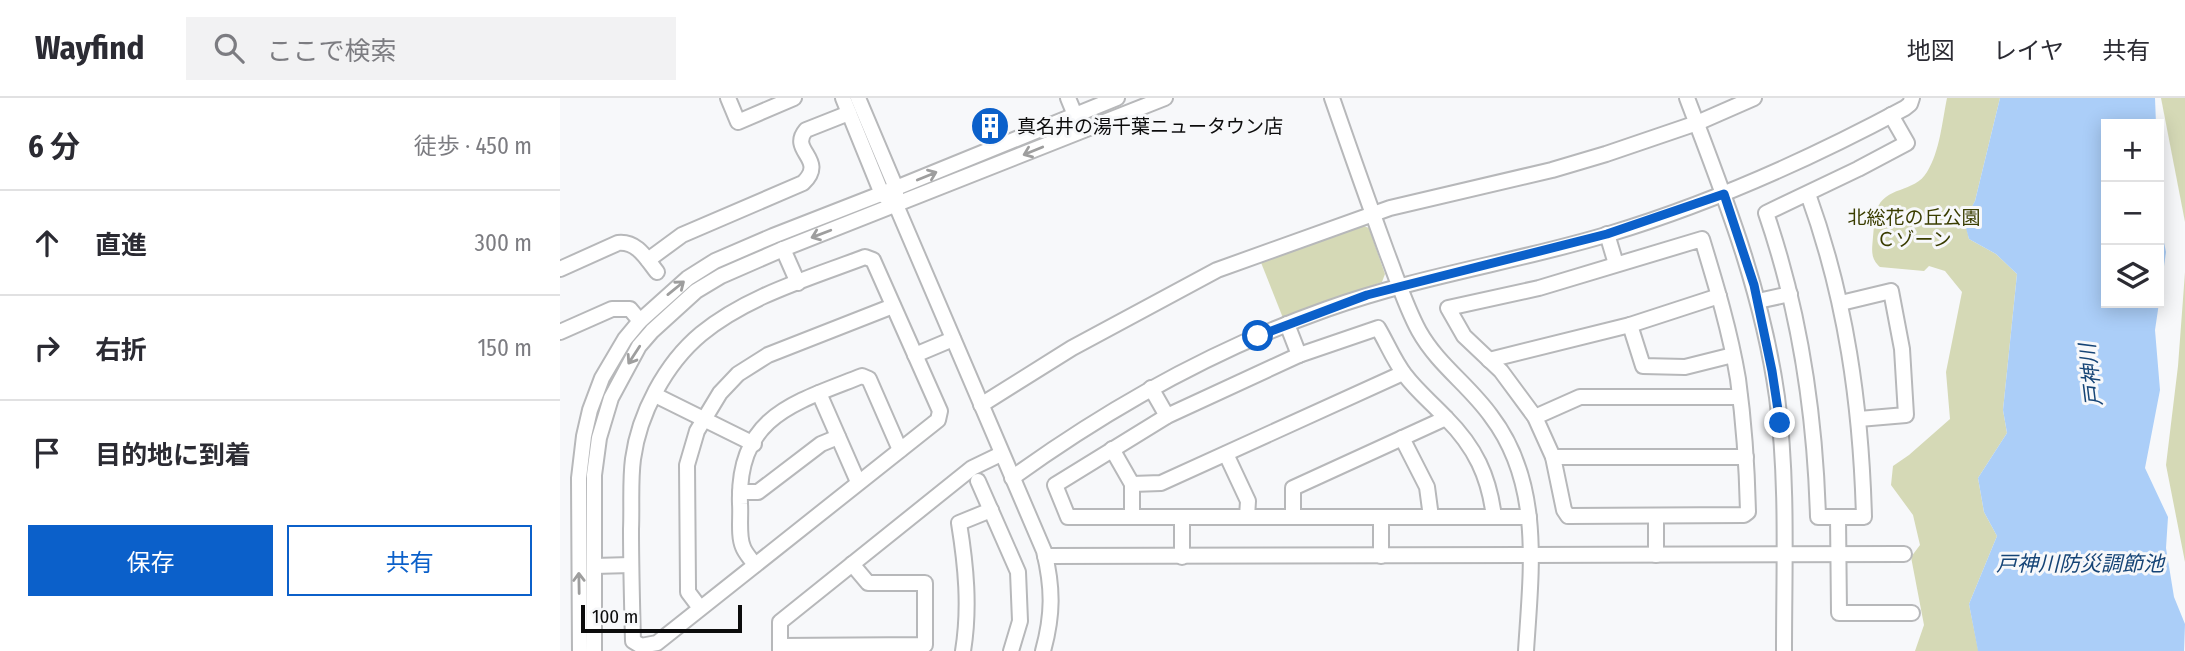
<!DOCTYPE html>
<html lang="ja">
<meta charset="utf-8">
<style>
:root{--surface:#fff;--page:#f2f2f3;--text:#2b2b33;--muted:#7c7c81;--line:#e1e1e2;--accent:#0b60ca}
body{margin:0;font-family:"Fira Sans Condensed","Noto Sans JP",sans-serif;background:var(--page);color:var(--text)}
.controls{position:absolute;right:21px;top:21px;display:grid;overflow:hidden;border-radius:0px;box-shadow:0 4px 18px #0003}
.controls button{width:63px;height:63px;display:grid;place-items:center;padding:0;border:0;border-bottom:2px solid var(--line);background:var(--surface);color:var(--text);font:35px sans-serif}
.scale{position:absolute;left:21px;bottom:18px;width:161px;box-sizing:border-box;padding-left:7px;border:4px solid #0c0c0c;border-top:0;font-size:19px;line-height:24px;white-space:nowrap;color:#0c0c0c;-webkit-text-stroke:5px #f7f8fa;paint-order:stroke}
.stop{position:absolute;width:21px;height:21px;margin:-16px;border:5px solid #0b60ca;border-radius:50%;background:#fff}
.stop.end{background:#0b60ca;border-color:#fff;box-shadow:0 2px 7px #0008}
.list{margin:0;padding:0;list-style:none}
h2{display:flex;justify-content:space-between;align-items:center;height:91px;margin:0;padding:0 28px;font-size:30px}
h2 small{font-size:23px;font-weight:400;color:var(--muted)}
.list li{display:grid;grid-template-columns:46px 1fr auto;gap:21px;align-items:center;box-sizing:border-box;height:105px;padding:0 28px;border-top:2px solid var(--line)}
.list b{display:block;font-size:26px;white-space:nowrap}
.list em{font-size:23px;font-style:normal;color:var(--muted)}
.actions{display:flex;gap:14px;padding:21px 28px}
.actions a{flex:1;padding:16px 0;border:2px solid var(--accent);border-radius:0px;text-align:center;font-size:24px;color:var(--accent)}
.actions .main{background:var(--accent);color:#fff}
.icon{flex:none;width:38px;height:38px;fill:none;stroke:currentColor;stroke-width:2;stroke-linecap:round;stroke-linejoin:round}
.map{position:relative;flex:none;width:1625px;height:553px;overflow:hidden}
header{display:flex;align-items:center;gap:42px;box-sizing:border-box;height:98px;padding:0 35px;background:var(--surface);border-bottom:2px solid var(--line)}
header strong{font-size:33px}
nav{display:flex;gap:38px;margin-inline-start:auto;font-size:24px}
.search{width:490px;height:63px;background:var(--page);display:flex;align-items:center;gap:18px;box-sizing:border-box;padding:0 24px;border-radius:0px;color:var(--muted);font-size:26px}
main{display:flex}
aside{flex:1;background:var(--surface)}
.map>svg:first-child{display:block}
.green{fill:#d5d9b6}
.water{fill:#abcef8}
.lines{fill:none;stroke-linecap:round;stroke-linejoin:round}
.minor-casing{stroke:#b7b8ba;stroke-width:18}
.minor{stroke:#fff;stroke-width:14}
.oneway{stroke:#9e9e9e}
.route{stroke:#0b60ca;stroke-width:9}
.labels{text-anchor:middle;stroke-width:6;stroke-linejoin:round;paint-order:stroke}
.poi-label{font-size:19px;fill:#0c0c0c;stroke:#f7f8fa;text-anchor:start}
.park-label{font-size:19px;fill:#3a3d00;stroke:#f7f8fa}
.water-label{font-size:21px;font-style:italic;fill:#154476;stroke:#f7f8fa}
</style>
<header>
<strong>Wayfind</strong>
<div class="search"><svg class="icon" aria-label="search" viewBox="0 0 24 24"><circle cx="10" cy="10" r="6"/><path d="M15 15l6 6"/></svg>ここで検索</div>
<nav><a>地図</a><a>レイヤ</a><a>共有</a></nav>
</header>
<main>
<aside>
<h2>6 分<small>徒歩 · 450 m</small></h2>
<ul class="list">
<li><svg class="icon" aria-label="ahead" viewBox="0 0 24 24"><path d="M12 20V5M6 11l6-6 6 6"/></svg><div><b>直進</b></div><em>300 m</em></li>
<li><svg class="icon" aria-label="right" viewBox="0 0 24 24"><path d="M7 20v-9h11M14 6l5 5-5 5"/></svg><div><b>右折</b></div><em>150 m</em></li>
<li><svg class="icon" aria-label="arrive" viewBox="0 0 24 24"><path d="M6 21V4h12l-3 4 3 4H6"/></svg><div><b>目的地に到着</b></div></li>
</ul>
<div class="actions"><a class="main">保存</a><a>共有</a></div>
</aside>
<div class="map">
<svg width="1625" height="553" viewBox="0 0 1625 553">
<rect width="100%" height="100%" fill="#f7f8fa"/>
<g class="green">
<path d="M1387,0H1440L1415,103L1405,123L1409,141L1436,156L1457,176L1443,312L1447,335L1418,380L1424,414L1437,438L1409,506L1418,551V553H1355L1364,527L1351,459L1360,447L1353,417L1331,387L1333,368L1349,357L1390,321L1386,274L1402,194L1385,173L1369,168L1364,173L1320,169C1310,160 1312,152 1313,139C1314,131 1314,120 1317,112C1324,88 1355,95 1367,74C1380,53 1382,24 1387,0Z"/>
<path d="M1601,0H1625V124Z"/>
<path d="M799,126L809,130L825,176L822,184L723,220L700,162Z"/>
<path d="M1625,174V464L1606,367L1618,268Z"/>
</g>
<g class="water">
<path d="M1440,0H1595L1596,26H1546V205H1599L1595,232L1600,292L1585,370L1608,419L1606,450L1614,499L1625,526L1624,553H1418L1409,506L1437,438L1424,414L1418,380L1447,335L1443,312L1457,176L1436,156L1409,141L1404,123L1415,103Z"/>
<path d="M1599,120L1606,154L1599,204Z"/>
</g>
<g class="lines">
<defs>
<g id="minor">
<path d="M168,0L178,24L234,0"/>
<path d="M283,0L322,96L327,100"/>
<path d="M298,0L336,90V107L484,453C493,490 493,517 483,553"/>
<path d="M508,0L515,17"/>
<path d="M772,0C790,52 808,103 827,155C837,181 846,209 859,233C878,267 909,287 931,318C983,386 971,473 966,553"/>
<path d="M1127,0C1165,100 1202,192 1217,299C1228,383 1224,469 1224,553"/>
<path d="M1248,96C1286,201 1301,307 1304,419H1258C1255,314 1240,214 1206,115L1298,71L1347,45L1331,17"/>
<path d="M1047,136L1056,166"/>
<path d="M1142,141C1156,187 1170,233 1178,281C1184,325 1187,369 1188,414L1184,417L1008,418L1004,412L993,359L975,319L941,273L904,238L888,210L979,190Z"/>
<path d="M223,151L238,185"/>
<path d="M305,159L313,162L380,313L378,322L97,545L81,548L73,543C72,506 71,468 71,431C72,408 70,384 73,361C79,316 105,266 141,236C187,198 250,180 305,159Z"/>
<path d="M88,162L122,137L243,85C268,61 228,53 246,32L289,15"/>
<path d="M0,171L58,145C77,143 86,160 97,174"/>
<path d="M1198,203L1230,196"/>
<path d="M1281,205L1331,193L1342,251L1346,317L1299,321"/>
<path d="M727,226L739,257"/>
<path d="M1070,227L1083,268L1125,269L1173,257"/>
<path d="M0,234L52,211H70L80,223"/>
<path d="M355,257L393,241"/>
<path d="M929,262L1070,227L1159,198"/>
<path d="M591,290L607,318"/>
<path d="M259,295L298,384"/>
<path d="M95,297L194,346"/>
<path d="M421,307L512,250L657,172L830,110L992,72L1046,56L1137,25L1194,0"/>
<path d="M975,319L1020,299H1180"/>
<path d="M842,340L867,389L871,419"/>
<path d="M552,351L572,386V419"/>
<path d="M666,356L688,403L687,419"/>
<path d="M993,359H1186"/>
<path d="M452,380C549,310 654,251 767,211C859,178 956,164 1049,136C1152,105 1250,61 1345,10L1350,6L1352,0"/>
<path d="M418,383L458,474L460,523L451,553"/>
<path d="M572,386L601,385L843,275"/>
<path d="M180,394H198L261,346L278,339"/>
<path d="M1096,418V457"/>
<path d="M622,419V459"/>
<path d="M733,419V390L886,320"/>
<path d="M821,419V458"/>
<path d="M934,419C929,378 915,349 886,320C872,305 857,293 845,277C834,263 827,245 818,230L739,257L607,318L495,387L508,419H969"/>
<path d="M1278,419L1279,515H1352"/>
<path d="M485,458L1344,456"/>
<path d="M195,467C191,461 185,455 183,449C178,438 181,418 180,406C177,318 234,305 302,278L309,281L340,352"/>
<path d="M34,468L71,467"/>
<path d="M140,510L128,494V489L127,367L137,333L160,295L178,276L208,257L333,208"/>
<path d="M220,548L365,547V485H308L292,466"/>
<path d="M20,553L19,380L24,338L30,312L42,280L65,241L80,223L128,180L155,163L213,138L336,90L557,0"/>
<path d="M34,553V377L39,340L51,300L79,248L92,233L136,193L161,178L223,151L605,0"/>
<path d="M220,553V524L412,370L441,356"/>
<path d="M403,553C410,510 406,468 399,425L431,412"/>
</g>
</defs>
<use href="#minor" class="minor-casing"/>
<use href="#minor" class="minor"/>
</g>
<defs><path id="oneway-shaft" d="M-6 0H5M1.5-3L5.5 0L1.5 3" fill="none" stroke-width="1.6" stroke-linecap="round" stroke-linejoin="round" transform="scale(1.75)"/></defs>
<g class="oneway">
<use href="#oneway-shaft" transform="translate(473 53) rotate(158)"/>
<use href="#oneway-shaft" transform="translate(367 78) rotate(-22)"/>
<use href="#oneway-shaft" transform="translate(261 136) rotate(159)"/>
<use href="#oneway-shaft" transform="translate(116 190) rotate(-39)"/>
<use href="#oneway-shaft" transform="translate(74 257) rotate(123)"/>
<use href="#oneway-shaft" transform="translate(19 485) rotate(-91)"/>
</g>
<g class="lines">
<path class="route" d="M698,238L807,197L1047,136L1164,96L1194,187L1212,273L1220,325"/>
</g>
<defs>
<symbol id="building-disc" viewBox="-11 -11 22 22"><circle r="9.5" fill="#0b60ca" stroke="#f7f8fa"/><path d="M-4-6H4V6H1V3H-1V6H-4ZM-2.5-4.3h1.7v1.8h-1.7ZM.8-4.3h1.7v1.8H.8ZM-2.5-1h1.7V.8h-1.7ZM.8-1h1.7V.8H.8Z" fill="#fff"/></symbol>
</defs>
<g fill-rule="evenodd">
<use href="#building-disc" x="408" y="6" width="44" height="44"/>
</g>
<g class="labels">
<g class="poi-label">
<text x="457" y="35">真名井の湯千葉ニュータウン店</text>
</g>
<g class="park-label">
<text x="1354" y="126">北総花の丘公園<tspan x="1354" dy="22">Ｃゾーン</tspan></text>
</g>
<g class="water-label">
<text transform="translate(1531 277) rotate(-97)" y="7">戸神川</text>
<text x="1520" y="473">戸神川防災調節池</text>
</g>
</g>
</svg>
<div class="controls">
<button>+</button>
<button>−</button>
<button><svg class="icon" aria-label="layers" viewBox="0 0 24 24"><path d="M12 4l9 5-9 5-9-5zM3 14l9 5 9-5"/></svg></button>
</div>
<div class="scale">100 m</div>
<div class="stop" style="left:698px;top:238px"></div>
<div class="stop end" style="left:1220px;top:325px"></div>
</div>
</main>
